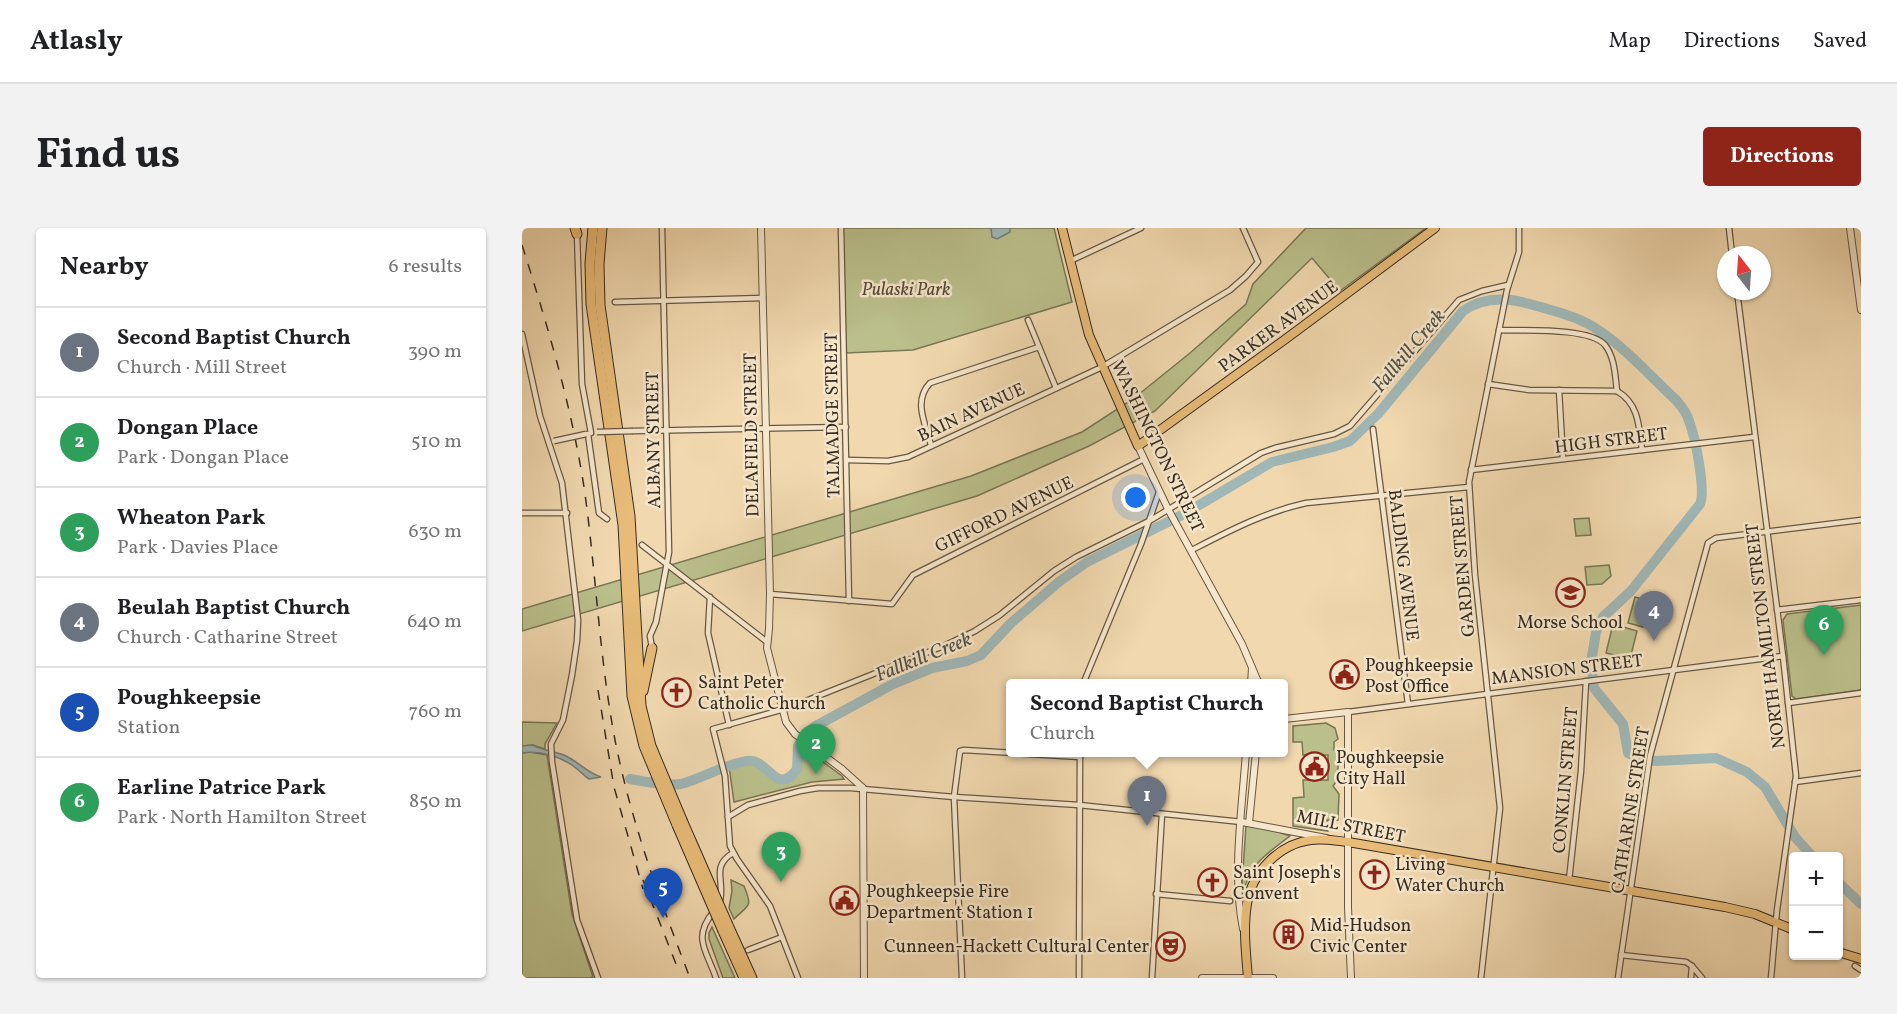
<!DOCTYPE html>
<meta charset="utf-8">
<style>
:root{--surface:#fff;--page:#f2f2f2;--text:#202124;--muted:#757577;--line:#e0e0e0;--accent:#8f2418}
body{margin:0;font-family:Vollkorn,serif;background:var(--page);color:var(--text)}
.controls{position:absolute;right:18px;bottom:18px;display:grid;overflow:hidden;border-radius:6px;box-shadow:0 2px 4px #0004}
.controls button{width:54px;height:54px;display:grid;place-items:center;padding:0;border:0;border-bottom:2px solid var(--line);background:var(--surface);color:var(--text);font:30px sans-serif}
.compass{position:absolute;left:1195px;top:18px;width:54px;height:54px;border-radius:50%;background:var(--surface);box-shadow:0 2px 4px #0004;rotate:343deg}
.you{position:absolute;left:614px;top:270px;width:21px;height:21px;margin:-15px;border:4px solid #fff;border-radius:50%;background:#1a73e8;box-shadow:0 0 0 9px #1a73e833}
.badge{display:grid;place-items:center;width:39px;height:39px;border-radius:50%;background:var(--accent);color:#fff;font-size:20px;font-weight:700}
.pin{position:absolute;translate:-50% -50px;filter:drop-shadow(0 2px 3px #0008)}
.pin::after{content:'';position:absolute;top:32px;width:21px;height:18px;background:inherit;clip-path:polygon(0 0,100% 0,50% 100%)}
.popup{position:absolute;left:484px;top:451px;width:282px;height:78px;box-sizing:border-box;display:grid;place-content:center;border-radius:6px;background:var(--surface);filter:drop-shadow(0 2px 4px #0005);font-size:20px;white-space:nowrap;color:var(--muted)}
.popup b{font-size:22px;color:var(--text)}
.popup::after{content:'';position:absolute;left:50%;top:100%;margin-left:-12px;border:12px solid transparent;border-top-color:var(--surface)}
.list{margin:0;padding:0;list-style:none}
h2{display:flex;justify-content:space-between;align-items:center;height:78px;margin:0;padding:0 24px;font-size:26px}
h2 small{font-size:20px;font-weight:400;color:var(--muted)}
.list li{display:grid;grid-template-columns:39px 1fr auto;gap:18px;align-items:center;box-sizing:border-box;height:90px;padding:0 24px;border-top:2px solid var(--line)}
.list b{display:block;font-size:22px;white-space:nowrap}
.list p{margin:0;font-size:20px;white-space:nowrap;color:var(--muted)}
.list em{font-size:20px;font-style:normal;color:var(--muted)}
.map{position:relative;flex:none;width:1339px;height:750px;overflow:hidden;border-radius:6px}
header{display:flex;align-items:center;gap:36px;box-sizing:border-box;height:84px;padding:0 30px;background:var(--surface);border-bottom:2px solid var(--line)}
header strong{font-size:28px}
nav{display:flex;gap:33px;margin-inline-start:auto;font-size:21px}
.intro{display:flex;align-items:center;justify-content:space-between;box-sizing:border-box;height:144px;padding:0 36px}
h1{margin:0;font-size:42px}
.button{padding:15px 27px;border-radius:6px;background:var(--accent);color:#fff;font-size:21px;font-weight:700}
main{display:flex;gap:36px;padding:0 36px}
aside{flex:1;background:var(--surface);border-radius:6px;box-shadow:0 2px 4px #0004}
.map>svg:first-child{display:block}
.green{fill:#babf8b;stroke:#787656;stroke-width:1.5}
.water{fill:#9fb7b6;stroke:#757f7a;stroke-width:1.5}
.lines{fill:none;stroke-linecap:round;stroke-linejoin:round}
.river{stroke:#9fb7b6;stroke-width:10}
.minor-casing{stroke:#665744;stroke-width:7}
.tertiary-casing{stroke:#665744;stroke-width:8}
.primary-casing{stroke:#372c21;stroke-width:10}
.trunk-casing{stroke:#372c21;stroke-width:10}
.motorway-casing{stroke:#372c21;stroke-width:11}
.minor{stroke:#f6e6cb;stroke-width:4.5}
.tertiary{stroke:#f6e6cb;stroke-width:6}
.primary{stroke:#e8bc78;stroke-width:8}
.trunk{stroke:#e8bc78;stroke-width:8}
.motorway{stroke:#e8bc78;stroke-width:9}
.rail{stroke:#372c21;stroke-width:1.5;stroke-dasharray:10 10;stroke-linecap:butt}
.minor-bridge-casing{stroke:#665744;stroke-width:7;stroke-linecap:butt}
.motorway-bridge-casing{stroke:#372c21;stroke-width:11;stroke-linecap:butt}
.minor-bridge{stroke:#f6e6cb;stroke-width:4.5}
.motorway-bridge{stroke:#e8bc78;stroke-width:9}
.labels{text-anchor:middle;stroke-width:5;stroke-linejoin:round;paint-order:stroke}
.park-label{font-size:18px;font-style:italic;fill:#514936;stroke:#f6e6cb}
.street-label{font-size:18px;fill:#372c21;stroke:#f6e6cb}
.poi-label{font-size:18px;fill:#372c21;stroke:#f6e6cb;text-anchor:start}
.water-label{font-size:20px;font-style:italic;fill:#514f46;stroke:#f6e6cb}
</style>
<header>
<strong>Atlasly</strong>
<nav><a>Map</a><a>Directions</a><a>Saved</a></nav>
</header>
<div class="intro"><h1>Find us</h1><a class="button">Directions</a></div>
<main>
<aside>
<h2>Nearby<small>6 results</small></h2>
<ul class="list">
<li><span class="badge" style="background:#6b7280">1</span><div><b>Second Baptist Church</b><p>Church · Mill Street</p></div><em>390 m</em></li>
<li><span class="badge" style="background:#2e9e5b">2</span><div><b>Dongan Place</b><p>Park · Dongan Place</p></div><em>510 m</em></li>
<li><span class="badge" style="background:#2e9e5b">3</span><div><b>Wheaton Park</b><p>Park · Davies Place</p></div><em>630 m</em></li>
<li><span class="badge" style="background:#6b7280">4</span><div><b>Beulah Baptist Church</b><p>Church · Catharine Street</p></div><em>640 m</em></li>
<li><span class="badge" style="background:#1a4fb4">5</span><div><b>Poughkeepsie</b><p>Station</p></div><em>760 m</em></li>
<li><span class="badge" style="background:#2e9e5b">6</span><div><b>Earline Patrice Park</b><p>Park · North Hamilton Street</p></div><em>850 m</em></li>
</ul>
</aside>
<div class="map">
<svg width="1339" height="750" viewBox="0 0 1339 750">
<rect width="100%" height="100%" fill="#f1d8af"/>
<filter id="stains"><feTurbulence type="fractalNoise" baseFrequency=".00333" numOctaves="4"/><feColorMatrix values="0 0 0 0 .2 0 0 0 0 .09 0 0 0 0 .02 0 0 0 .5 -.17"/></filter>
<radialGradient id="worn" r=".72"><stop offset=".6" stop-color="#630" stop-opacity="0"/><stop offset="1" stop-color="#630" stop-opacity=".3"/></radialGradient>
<g class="green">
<path d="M321,0H532L550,74L391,122L324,125Z"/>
<path d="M784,0H904L818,63L790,30L633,183L567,218L455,268L0,403V381L449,248L560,204L611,171L668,125L724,76L731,56Z"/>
<path d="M1067,290L1069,307L1054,308L1052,291Z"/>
<path d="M1087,337L1089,348L1080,356L1065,357L1063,339Z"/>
<path d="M1113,369L1127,373L1121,399L1106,395Z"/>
<path d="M1339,377V462L1274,471L1270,468L1261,392L1265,386Z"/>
<path d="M1091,396L1115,403L1108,431L1084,425Z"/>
<path d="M0,494L35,495L23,516V521L11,517L0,518Z"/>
<path d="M804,495L813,500L816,511L812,514V522L816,525V551L811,558L817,566L816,592H805L806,603L771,598V570L782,569L781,552H806V527H781L780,514H771V498Z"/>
<path d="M277,516L320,548L322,551L290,554L212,574L207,538C231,533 235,530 253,550C259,552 262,552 267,549C280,541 273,528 277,516Z"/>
<path d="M8,524L25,527L50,686L71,749L67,750H0V525Z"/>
<path d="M724,597L741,599L768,608C742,627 725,639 719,673Z"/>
<path d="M209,652L222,658C231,680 227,676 212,691L207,680L210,663Z"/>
<path d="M190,699L213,750H201L187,711V705Z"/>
</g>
<g class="water">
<path d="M469,0H488V4L475,11L470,9Z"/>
<path d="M11,517C21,523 33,523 44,528C56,534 66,545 79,549L67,551C62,548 60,545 55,541C41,529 18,522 0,525V518Z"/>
</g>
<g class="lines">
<g class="river">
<path d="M108,551C119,553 148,558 159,556C181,550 201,537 225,533C247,530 254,570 275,541L276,518L283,507L292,499L371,456L410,440L445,433L459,427L489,395L538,353L565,334L662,286L750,234L811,219L828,213L856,186L941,83C969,63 1000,73 1029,82C1046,87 1062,92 1076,102C1105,121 1129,149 1155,173C1160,179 1165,185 1167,193C1173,208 1184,262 1178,276L1109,363L1081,389L1074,404L1069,435L1072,460L1101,496L1106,525L1113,529L1134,533L1194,530L1225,544L1243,559L1273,609L1290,628"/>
<path d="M1316,654L1339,676"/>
</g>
<defs>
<g id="minor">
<path d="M319,0L327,373"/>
<path d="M1207,0L1210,27"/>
<path d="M55,6L60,156L69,205"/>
<path d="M548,33L619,0"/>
<path d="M1215,63L1261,428L1274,548L1255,682L1249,750"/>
<path d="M93,74L241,70"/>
<path d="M506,92L534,160"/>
<path d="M977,102C1001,103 1068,99 1083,117C1093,130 1093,147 1095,163"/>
<path d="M0,106L18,188L40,255L56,392L55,413L50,447L41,492L29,516L30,534L55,692L76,750"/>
<path d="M966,156L1007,162L1095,163C1117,176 1117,198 1120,222"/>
<path d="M1037,162L1041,231"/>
<path d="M851,201L886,476"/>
<path d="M111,203L324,199"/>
<path d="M66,206L77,285L85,291"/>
<path d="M409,217C403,195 391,173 408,155L517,119"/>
<path d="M325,232L366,233L386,229L580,139L708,62L724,48L736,34L721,0"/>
<path d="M949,242L1232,209"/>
<path d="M0,285H45"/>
<path d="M120,317L245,414"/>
<path d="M670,322C707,303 743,284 784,275L947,259"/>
<path d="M248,366L370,376L391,347L622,231"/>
<path d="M188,369L186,405L207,497"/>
<path d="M1255,382L1339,372"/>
<path d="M130,420L128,408L134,394L147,324L140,0"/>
<path d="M561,456L619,316L637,264"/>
<path d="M1266,475L1339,465"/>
<path d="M826,484L1261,428"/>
<path d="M1273,554L1339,545"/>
<path d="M206,589L226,577L278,563L296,560H329L432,569L557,577L720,594"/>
<path d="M1047,652L1059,543L1064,453"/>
<path d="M634,666L708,673"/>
<path d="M197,676C205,656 187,639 211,625"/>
<path d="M192,683C170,710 184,721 194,750"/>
<path d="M226,722L260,709"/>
<path d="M1099,727L1164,734L1170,738L1180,750"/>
<path d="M1333,738L1339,742"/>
<path d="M276,750L248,678L215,631L208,618L203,548L191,501L266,480L424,417L453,403L478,387L532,343L554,329L629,292L739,225L753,220L812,206L828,198L937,72L960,63L986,57"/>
<path d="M440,750L432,569L438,523L442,522L558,529"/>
<path d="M557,750L558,524"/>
<path d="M630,750L640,586"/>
<path d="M959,750L978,580L953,347L947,254L985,62L997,24V0"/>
<path d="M1096,750L1128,528L1186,315L1194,310L1339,292"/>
<path d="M1169,750L1170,738"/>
</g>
<g id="tertiary">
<path d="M239,0L248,366L247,401L245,420L264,494L273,506L320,541L341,560L342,750"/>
<path d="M1328,0L1339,82"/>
<path d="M616,218L646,281L720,416L737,456"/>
<path d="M729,456L730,440"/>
<path d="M762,491L826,484V679L829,750"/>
<path d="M720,594L804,610"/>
<path d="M727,595L734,524"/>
<path d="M721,701C710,646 720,581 724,524"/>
<path d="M680,750H751"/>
</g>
<path id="primary" d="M540,0L567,107L616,218L765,110L913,0"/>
<g id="trunk">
<path d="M1316,724L1339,731"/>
<path d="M726,750C724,726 721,700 725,676C730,644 757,616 789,612C802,610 814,613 826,614L1203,679L1233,686L1272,702"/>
</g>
<g id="motorway">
<path d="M53,0L55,6"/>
<path d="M71,0L68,35L69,76L101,297L110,468L122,518L155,597"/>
<path d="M80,0L77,36L78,77L108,288L119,478L129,518L160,592"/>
<path d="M121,463L130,420"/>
<path d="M206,697L230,750"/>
<path d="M201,703L222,750"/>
</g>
</defs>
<use href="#minor" class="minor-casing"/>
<use href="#tertiary" class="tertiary-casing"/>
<use href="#primary" class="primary-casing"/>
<use href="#trunk" class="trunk-casing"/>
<use href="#motorway" class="motorway-casing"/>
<use href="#minor" class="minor"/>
<use href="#tertiary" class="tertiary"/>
<use href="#primary" class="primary"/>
<use href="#trunk" class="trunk"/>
<use href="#motorway" class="motorway"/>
<g class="rail">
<path d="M0,17C25,96 49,176 62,259C74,343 77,428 93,512C109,594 138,672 168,750"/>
<path d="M76,462L92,559L121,661"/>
<path d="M121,652L154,736"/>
</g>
<defs>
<g id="minor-bridge">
<path d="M75,204L111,203"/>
<path d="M32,213L64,206"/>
</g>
<g id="motorway-bridge">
<path d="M160,592L206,697"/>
<path d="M155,597L201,703"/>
</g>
</defs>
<use href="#minor-bridge" class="minor-bridge-casing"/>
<use href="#motorway-bridge" class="motorway-bridge-casing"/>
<use href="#minor-bridge" class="minor-bridge"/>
<use href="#motorway-bridge" class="motorway-bridge"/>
</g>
<defs>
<symbol id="school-ring" viewBox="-11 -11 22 22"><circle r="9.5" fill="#f6e6cb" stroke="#8f2418" stroke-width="1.5"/><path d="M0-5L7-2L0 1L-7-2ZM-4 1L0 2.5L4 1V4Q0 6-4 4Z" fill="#8f2418"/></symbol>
<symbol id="civic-ring" viewBox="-11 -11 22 22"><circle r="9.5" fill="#f6e6cb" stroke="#8f2418" stroke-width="1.5"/><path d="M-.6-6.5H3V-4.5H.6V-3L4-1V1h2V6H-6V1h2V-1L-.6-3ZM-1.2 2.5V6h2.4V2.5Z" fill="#8f2418"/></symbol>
<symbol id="church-ring" viewBox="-11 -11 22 22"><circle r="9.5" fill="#f6e6cb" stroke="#8f2418" stroke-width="1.5"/><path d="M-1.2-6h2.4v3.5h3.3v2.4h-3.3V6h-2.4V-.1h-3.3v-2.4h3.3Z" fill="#8f2418"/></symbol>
<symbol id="building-ring" viewBox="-11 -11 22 22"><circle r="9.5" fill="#f6e6cb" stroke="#8f2418" stroke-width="1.5"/><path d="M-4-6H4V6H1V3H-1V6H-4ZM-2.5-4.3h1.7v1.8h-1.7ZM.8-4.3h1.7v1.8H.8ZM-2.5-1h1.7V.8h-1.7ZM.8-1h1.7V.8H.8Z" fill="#8f2418"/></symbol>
<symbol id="theatre-ring" viewBox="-11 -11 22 22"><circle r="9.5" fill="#f6e6cb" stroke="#8f2418" stroke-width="1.5"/><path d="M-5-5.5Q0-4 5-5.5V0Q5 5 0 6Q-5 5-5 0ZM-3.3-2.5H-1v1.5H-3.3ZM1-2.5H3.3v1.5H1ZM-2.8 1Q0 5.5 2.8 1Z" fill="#8f2418"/></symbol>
</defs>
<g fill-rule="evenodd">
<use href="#school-ring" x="1032" y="348" width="33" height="33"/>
<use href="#civic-ring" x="806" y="430" width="33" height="33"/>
<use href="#church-ring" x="138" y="448" width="33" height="33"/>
<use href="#civic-ring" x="776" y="522" width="33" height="33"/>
<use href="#church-ring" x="836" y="630" width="33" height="33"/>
<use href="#church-ring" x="674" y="638" width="33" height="33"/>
<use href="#civic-ring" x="306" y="656" width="33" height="33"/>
<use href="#building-ring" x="750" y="690" width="33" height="33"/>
<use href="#theatre-ring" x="632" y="702" width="33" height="33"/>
</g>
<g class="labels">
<g class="park-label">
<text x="384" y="67">Pulaski Park</text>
</g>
<g class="street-label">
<text transform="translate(756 98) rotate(-36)" y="6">PARKER AVENUE</text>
<text transform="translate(449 184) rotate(-25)" y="6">BAIN AVENUE</text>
<text transform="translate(310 187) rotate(-91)" y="6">TALMADGE STREET</text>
<text transform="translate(229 207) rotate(-91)" y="6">DELAFIELD STREET</text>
<text transform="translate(131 212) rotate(-91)" y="6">ALBANY STREET</text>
<text transform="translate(1089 212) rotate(-7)" y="6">HIGH STREET</text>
<text transform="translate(636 218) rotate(64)" y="6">WASHINGTON STREET</text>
<text transform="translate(482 286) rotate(-26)" y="6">GIFFORD AVENUE</text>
<text transform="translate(882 337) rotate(83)" y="6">BALDING AVENUE</text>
<text transform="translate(940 338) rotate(-95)" y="6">GARDEN STREET</text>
<text transform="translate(1243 408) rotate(-97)" y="6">NORTH HAMILTON STREET</text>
<text transform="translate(1045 441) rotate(-7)" y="6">MANSION STREET</text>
<text transform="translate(1043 552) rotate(-85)" y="6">CONKLIN STREET</text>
<text transform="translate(1108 582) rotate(-81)" y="6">CATHARINE STREET</text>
<text transform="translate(829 598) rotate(11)" y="6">MILL STREET</text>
</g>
<g class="poi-label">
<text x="1048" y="400" text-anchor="middle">Morse School</text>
<text x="843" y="443">Poughkeepsie<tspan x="843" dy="21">Post Office</tspan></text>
<text x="176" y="460">Saint Peter<tspan x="176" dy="21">Catholic Church</tspan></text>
<text x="814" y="535">Poughkeepsie<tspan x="814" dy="21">City Hall</tspan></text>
<text x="873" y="642">Living<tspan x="873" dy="21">Water Church</tspan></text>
<text x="711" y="650">Saint Joseph's<tspan x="711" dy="21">Convent</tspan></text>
<text x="344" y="669">Poughkeepsie Fire<tspan x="344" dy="21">Department Station 1</tspan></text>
<text x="788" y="703">Mid-Hudson<tspan x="788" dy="21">Civic Center</tspan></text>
<text x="627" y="724" text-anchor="end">Cunneen-Hackett Cultural Center</text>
</g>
<g class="water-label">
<text transform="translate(886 122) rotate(-50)" y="7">Fallkill Creek</text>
<text transform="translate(401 428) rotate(-22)" y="7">Fallkill Creek</text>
</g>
</g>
<rect width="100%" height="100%" filter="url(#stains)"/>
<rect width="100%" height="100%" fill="url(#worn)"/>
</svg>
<div class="controls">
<button>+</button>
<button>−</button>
</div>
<svg class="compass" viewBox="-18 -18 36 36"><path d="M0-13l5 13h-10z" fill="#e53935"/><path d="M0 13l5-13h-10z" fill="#757577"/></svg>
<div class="you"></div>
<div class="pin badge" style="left:625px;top:598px;background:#6b7280">1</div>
<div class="popup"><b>Second Baptist Church</b>Church</div>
<div class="pin badge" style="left:294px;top:546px;background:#2e9e5b">2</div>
<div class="pin badge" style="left:259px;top:654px;background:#2e9e5b">3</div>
<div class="pin badge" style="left:1132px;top:413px;background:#6b7280">4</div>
<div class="pin badge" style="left:141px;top:690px;background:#1a4fb4">5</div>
<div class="pin badge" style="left:1302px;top:427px;background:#2e9e5b">6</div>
</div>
</main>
